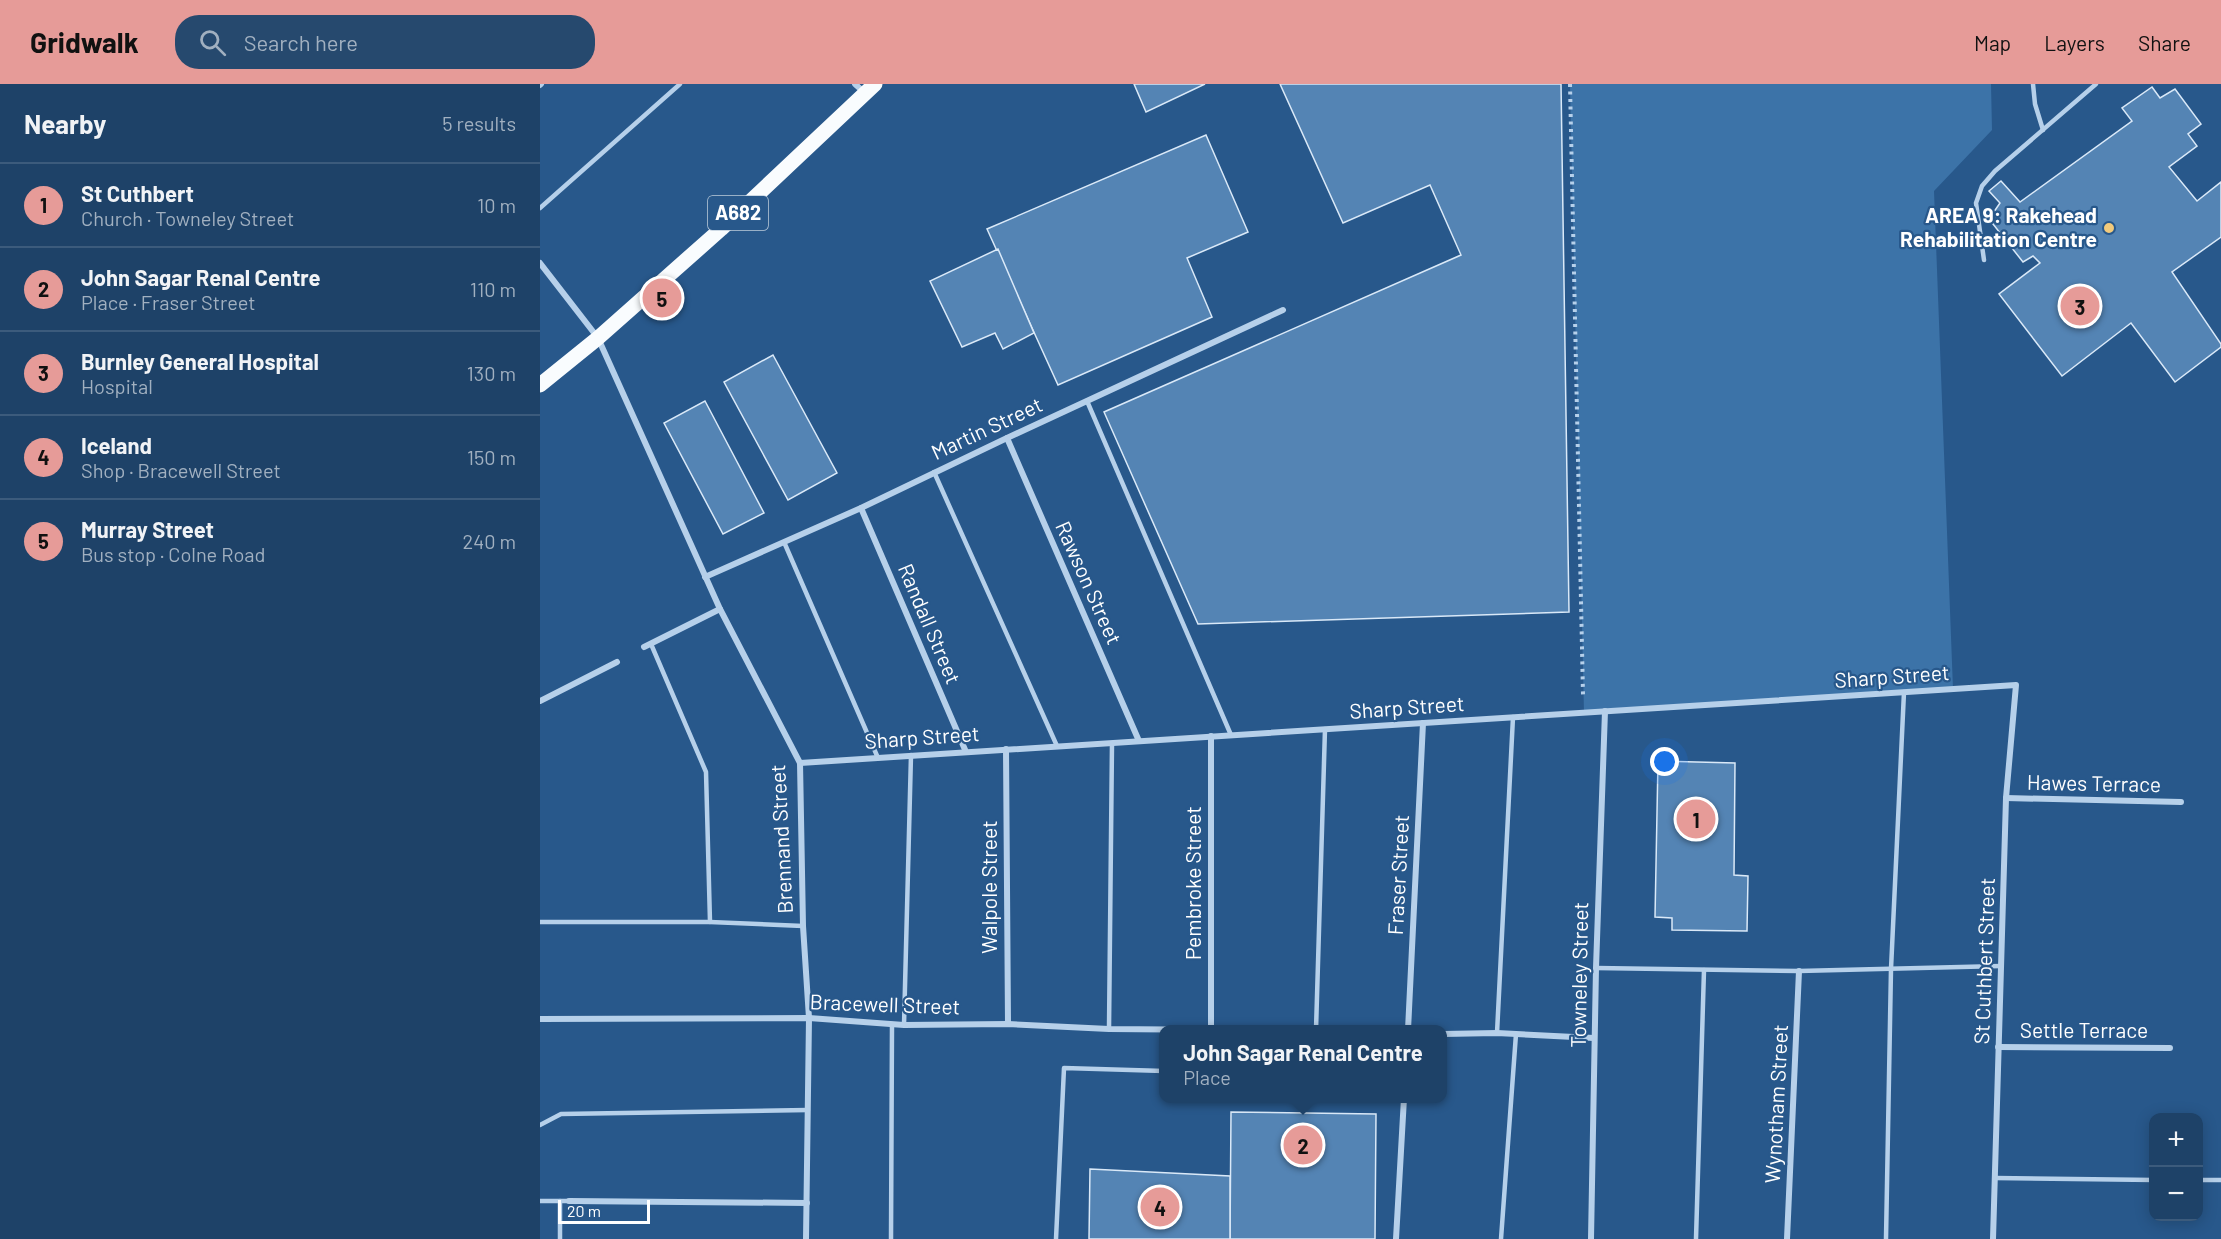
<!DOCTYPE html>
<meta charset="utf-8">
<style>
:root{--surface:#1e4268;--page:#26496e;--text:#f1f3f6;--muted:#a1b0c0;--line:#3c5b7c;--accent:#e69b98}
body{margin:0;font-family:Barlow,sans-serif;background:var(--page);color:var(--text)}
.controls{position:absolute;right:18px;bottom:18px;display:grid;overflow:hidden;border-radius:12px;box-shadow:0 3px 15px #0003}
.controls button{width:54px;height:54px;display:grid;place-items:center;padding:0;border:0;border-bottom:2px solid var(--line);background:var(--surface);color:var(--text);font:30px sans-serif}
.scale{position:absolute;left:18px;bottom:15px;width:92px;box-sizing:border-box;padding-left:6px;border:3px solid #fff;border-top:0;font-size:16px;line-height:21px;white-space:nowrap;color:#fff;-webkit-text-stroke:4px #28588b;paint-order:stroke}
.you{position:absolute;left:1125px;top:678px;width:21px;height:21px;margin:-15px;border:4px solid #fff;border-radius:50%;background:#1a73e8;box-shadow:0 0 0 9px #1a73e833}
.badge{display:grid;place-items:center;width:39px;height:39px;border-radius:50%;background:var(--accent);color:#111;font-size:20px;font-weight:700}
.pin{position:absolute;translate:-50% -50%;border:3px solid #fff;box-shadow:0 2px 6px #0006}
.popup{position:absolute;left:619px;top:941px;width:288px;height:78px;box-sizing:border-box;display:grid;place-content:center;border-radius:12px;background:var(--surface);filter:drop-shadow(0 2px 4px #0005);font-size:20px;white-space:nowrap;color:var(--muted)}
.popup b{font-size:22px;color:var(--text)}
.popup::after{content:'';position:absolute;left:50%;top:100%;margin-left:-12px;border:12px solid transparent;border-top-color:var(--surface)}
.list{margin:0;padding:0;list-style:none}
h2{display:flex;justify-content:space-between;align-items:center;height:78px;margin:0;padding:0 24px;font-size:26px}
h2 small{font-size:20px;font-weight:400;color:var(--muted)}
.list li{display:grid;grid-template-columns:39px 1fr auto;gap:18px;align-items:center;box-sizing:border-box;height:84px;padding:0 24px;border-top:2px solid var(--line)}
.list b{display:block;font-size:22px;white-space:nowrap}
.list p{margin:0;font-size:20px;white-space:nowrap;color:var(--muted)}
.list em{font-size:20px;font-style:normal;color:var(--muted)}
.icon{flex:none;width:33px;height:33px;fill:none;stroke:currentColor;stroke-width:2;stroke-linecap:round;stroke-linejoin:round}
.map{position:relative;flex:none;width:1681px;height:1155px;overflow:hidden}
header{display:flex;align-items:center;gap:36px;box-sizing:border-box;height:84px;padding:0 30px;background:var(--accent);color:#111}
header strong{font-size:28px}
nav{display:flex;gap:33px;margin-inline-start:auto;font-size:21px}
.search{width:420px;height:54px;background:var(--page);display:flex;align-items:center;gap:15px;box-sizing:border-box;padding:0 21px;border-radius:24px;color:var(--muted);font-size:22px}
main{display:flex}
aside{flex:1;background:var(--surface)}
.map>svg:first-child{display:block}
.green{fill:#3c73a8}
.building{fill:#5484b4;stroke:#dae9f8;stroke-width:1.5}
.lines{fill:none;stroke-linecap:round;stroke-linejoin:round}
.path{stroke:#b6d0ea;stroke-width:4;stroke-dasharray:3 4.5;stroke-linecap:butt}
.lane{stroke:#b6d0ea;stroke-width:4.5}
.street{stroke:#b6d0ea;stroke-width:6}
.primary{stroke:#f9fcfe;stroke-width:15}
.poi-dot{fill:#f2ca7c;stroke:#28588b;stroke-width:2}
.labels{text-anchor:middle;stroke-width:4.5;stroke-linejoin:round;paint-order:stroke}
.shield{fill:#28588b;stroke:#becddc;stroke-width:1.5}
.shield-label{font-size:20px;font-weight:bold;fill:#fff}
.poi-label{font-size:21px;font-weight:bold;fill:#fff;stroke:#28588b;text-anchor:end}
.street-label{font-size:21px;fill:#fff;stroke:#28588b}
</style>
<header>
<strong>Gridwalk</strong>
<div class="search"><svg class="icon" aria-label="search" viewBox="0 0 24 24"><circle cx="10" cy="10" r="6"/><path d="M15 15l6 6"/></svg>Search here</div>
<nav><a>Map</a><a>Layers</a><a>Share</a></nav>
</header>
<main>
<aside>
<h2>Nearby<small>5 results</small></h2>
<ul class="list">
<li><span class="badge">1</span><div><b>St Cuthbert</b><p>Church · Towneley Street</p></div><em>10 m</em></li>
<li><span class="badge">2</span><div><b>John Sagar Renal Centre</b><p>Place · Fraser Street</p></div><em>110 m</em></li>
<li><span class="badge">3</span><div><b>Burnley General Hospital</b><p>Hospital</p></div><em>130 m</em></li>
<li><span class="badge">4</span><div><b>Iceland</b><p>Shop · Bracewell Street</p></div><em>150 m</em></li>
<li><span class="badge">5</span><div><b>Murray Street</b><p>Bus stop · Colne Road</p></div><em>240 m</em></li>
</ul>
</aside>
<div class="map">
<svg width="1681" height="1155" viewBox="0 0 1681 1155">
<rect width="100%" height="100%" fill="#28588b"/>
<path class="green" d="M1030,0H1451L1452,46L1394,107L1413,605L1044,629Z"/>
<g class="building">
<path d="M594,0H665L606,28Z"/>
<path d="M740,0H1021L1029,528L658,540L564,328L921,171L890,101L803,139Z"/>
<path d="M1612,3L1620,14L1635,5L1661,40L1648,50L1657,62L1629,83L1657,117L1681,98V153L1632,188L1681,260V263L1635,298L1591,239L1522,292L1459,210L1500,179L1493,172L1483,178L1449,135L1460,119L1449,107L1461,97L1480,118L1592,37L1582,24Z"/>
<path d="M666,51L708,148L647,174L672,233L518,301L447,145Z"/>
<path d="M458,165L494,249L463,265L455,249L422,263L390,197Z"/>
<path d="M233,271L297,389L248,416L184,298Z"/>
<path d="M165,317L224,429L183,450L124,339Z"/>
<path d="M1118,677L1195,679L1194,791L1208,792L1207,847L1132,846V834L1115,833Z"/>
<path d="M691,1028L836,1030L835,1155H690Z"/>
<path d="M550,1085L690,1092V1155H549Z"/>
</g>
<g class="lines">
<path class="path" d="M1030,0L1043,611"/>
<g class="lane">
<path d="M1493,0L1495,20L1503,46"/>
<path d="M0,124L140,0"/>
<path d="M1444,176L1436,119L1442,102L1455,87L1556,0"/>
<path d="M547,317L691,651"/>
<path d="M394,388L517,662"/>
<path d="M244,458L338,674"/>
<path d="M111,560L166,688L170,838"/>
<path d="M0,838H170L263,842"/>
<path d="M1056,884L1259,887L1461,882"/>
<path d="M364,941L371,671"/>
<path d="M569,945L572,659"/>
<path d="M776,946L785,645"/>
<path d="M957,949L973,633"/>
<path d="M0,1041L21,1030L268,1026"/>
<path d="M1455,1094L1614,1096"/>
<path d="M1658,1096H1681"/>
<path d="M0,1117H29"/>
<path d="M20,1117V1155"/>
<path d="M351,1155L352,940"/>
<path d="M516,1155L524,984L624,987"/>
<path d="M961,1155L976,950"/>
<path d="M1156,1155L1164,886"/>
<path d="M1346,1155L1351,885L1364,608"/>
</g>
<g class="street">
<path d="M315,0L325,9"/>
<path d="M0,1L1,0"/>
<path d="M0,179L58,254L180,525L260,679L263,842L269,934L266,1155"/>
<path d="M467,354L599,657"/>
<path d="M321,424L426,668"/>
<path d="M165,493L321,424L467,354L743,226"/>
<path d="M104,563L180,525"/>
<path d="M0,617L77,578"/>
<path d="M466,665L468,940"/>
<path d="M260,679L1476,601L1466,714L1453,1155"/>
<path d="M1466,714L1641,718"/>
<path d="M0,935L269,934L364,941L468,940L569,945L690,946"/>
<path d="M671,945V652"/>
<path d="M868,946L883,639"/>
<path d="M903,950L957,949L1054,954"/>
<path d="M1458,963L1630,964"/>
<path d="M29,1117L267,1119"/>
<path d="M856,1155L864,1014"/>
<path d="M1051,1155L1056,884L1065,627"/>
<path d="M1247,1155L1259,887"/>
</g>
<path class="primary" d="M0,301L58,254L181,145L335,0"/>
</g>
<circle class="poi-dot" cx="1569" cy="144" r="6"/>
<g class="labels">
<rect class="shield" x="168" y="112" width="60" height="34" rx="4.5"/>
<g class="shield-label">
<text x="198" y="136">A682</text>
</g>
<g class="poi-label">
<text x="1557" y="139">AREA 9: Rakehead<tspan x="1557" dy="24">Rehabilitation Centre</tspan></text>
</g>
<g class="street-label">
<text transform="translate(447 345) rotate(-25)" y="7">Martin Street</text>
<text transform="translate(548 499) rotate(66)" y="7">Rawson Street</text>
<text transform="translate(389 540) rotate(67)" y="7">Randall Street</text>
<text transform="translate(1352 593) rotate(-4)" y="7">Sharp Street</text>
<text transform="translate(867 624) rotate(-4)" y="7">Sharp Street</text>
<text transform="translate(382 654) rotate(-4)" y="7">Sharp Street</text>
<text transform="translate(1554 700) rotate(1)" y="7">Hawes Terrace</text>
<text transform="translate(242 755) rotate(-93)" y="7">Brennand Street</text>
<text transform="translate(859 791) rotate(-87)" y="7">Fraser Street</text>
<text transform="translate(654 799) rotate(-90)" y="7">Pembroke Street</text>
<text transform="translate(450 803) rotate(-90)" y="7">Walpole Street</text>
<text transform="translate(1445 877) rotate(-88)" y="7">St Cuthbert Street</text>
<text transform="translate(1040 891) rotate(-89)" y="7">Towneley Street</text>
<text transform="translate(345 921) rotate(2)" y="7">Bracewell Street</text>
<text x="1544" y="954">Settle Terrace</text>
<text transform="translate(1237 1020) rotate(-87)" y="7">Wynotham Street</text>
</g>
</g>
</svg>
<div class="controls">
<button>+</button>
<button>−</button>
</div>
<div class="scale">20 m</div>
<div class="you"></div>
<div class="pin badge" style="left:1156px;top:735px">1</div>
<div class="pin badge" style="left:763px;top:1061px">2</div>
<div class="popup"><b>John Sagar Renal Centre</b>Place</div>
<div class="pin badge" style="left:1540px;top:222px">3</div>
<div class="pin badge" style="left:620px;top:1123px">4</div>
<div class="pin badge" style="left:122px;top:214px">5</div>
</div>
</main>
